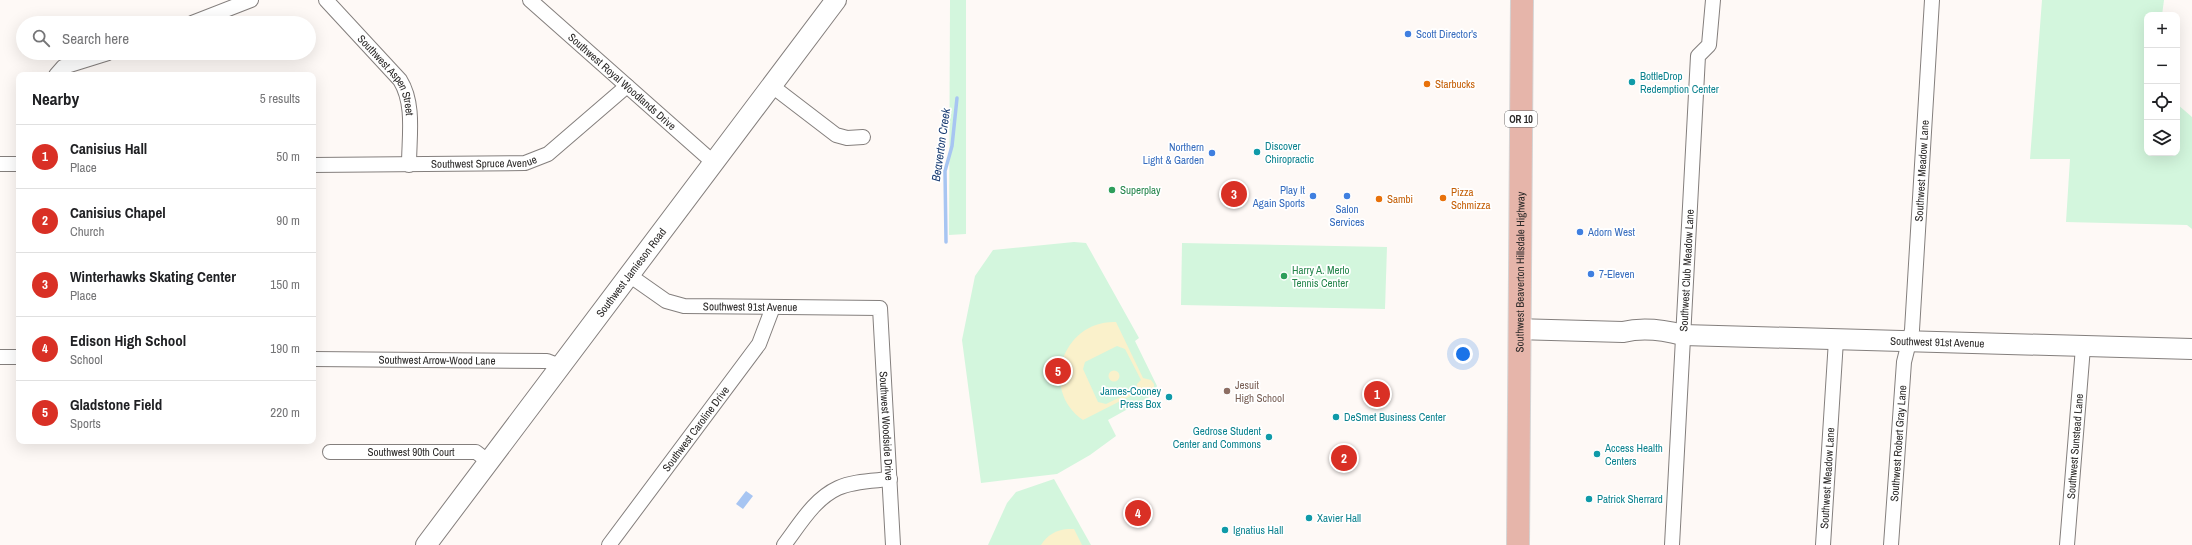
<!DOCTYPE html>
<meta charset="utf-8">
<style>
:root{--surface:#fff;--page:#f2f2f2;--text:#202124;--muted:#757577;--line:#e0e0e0;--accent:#d93025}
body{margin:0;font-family:"Archivo Narrow",sans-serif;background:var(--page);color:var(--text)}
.controls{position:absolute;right:12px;top:12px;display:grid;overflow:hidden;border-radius:8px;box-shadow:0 4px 16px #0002}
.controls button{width:36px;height:36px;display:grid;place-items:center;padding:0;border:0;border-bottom:1px solid var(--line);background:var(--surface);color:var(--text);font:20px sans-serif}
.you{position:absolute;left:1463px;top:354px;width:14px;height:14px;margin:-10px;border:3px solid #fff;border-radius:50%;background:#1a73e8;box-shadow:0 0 0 6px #1a73e833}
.badge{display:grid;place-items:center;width:26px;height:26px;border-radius:50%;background:var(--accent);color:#fff;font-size:13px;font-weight:700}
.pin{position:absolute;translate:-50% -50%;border:2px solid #fff;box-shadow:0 1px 4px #0006}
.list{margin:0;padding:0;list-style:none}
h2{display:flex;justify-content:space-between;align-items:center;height:52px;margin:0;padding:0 16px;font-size:17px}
h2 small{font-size:13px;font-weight:400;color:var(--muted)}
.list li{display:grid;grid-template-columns:26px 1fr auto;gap:12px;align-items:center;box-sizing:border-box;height:64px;padding:0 16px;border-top:1px solid var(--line)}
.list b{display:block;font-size:15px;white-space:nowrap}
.list p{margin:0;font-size:13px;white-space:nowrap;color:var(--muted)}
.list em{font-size:13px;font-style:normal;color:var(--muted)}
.icon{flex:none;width:22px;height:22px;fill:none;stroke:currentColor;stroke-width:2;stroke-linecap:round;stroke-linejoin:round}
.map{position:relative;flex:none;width:2192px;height:545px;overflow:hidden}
.search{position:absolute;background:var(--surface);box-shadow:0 4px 16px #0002;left:16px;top:16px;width:300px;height:44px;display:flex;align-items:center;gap:10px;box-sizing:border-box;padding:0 14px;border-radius:22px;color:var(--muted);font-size:15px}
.panel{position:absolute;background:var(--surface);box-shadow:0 4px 16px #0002;left:16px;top:72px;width:300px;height:372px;border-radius:8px}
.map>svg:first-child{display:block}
.green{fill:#d3f6dd}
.sand{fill:#faf1cb;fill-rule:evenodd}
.water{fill:#a7c5f2}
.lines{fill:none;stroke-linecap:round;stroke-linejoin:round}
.stream{stroke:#a7c5f2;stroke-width:3.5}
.street-casing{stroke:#847f7d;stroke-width:16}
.secondary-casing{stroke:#847f7d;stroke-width:22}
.primary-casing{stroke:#d5d4d4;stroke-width:24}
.street{stroke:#fff;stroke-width:14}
.secondary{stroke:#fff;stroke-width:20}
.primary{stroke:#e6b5aa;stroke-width:22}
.shop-dot{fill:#3f7fe0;stroke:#fff;stroke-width:1.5}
.culture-dot{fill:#0f9aa8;stroke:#fff;stroke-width:1.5}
.food-dot{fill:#e8710a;stroke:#fff;stroke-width:1.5}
.leisure-dot{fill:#2e9e5b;stroke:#fff;stroke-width:1.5}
.education-dot{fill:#8d6e63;stroke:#fff;stroke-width:1.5}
.labels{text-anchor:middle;stroke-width:3.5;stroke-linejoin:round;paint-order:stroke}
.shield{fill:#fff;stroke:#6b6968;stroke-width:1}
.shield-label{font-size:10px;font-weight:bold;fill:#2b2928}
.shop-label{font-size:11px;fill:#366cbe;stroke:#fff;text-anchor:start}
.street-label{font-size:11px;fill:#2b2928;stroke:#fff}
.culture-label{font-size:11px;fill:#0d838f;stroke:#fff;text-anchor:start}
.food-label{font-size:11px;fill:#c56008;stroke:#fff;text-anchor:start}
.leisure-label{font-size:11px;fill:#27864d;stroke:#fff;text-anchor:start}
.education-label{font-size:11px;fill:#785e54;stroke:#fff;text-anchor:start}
.water-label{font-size:12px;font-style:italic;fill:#193c73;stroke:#fff}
</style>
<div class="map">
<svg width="2192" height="545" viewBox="0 0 2192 545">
<rect width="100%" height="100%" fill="#fef9f6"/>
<g class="green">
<path d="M950,0H966V234L949,235Z"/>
<path d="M2042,0H2164L2162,15H2147V153H2177V104L2192,117V229L2187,225L2066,222L2070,159H2030Z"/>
<path d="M1074,242L1086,243L1139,338L1135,341L1157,386L1153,395L1108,420L1116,436L1090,455L1057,474L981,483L962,340L975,276L993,250Z"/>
<path d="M1182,243L1387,247L1385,309L1181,305Z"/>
<path d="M1054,479L1091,545H988L1007,503L1016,492Z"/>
</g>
<g class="sand">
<path d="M1116,322L1143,378L1151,380L1154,384V389L1148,395L1138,392L1083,420C1039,389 1063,320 1116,322ZM1117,346L1125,349L1141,380L1137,384V389L1106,404L1098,402L1083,369L1085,362Z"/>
<circle cx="1114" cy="376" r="5.5"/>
<path d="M1068,529H1074L1082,545H1041C1047,535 1056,530 1068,529Z"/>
</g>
<path class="water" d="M746,491L753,496L743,509L736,504Z"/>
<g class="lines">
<path class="stream" d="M946,242L945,171L952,146L957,98"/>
<defs>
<g id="street">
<path id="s1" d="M326,0L400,80C415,104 409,137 409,165"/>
<path id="s2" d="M530,0L714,163"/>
<path d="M192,23L251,0"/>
<path d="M56,75L63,67L108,53"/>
<path d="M772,86L836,135L847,138L863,137"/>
<path d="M0,164H19"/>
<path id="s3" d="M313,165L525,163L548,154L627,86"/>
<path id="s4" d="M629,275L666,301L684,306L880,308L893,545"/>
<path d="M0,357H19"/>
<path id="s5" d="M313,359L547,361L560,366"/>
<path id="s6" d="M330,452H476L489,462"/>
<path id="s7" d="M609,545L759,344L773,307"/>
<path d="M784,545C800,524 814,499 838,488C853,481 873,481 890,479"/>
<path id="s8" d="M1672,545L1698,56L1709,45L1713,0"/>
<path id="s9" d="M1823,545L1836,340"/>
<path id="s10" d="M1891,545L1904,362L1912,330L1932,0"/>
<path id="s11" d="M2067,545L2083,347"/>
</g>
<g id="secondary">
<path id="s12" d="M1519,329L1623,332C1643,327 1664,330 1683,335L2192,349"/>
<path id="s13" d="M426,545L836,0"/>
</g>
<g id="primary">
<path id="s14" d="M1518,545L1522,0"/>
</g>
</defs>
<use href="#street" class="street-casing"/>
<use href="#secondary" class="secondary-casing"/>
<use href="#primary" class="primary-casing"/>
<use href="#street" class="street"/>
<use href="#secondary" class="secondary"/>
<use href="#primary" class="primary"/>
</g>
<g class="shop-dot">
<circle cx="1408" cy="34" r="4"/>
<circle cx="1212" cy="153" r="4"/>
<circle cx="1313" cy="196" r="4"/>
<circle cx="1347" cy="196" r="4"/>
<circle cx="1580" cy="232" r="4"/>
<circle cx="1591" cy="274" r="4"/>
</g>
<g class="culture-dot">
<circle cx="1632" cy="82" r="4"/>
<circle cx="1257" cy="152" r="4"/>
<circle cx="1169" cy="397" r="4"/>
<circle cx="1336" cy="417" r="4"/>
<circle cx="1269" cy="437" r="4"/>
<circle cx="1597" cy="454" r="4"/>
<circle cx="1589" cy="499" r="4"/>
<circle cx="1309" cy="518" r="4"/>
<circle cx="1225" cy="530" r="4"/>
</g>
<g class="food-dot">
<circle cx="1427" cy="84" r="4"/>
<circle cx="1443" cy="198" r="4"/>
<circle cx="1379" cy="199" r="4"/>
</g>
<g class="leisure-dot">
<circle cx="1112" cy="190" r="4"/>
<circle cx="1284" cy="276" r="4"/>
</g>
<circle class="education-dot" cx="1227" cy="391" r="4"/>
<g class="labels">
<rect class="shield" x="1505" y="111" width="32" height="16" rx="3"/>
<g class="shield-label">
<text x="1521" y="123">OR 10</text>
</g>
<g class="shop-label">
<text x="1416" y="38">Scott Director's</text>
<text x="1204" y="151" text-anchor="end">Northern<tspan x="1204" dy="13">Light &amp; Garden</tspan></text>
<text x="1305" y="194" text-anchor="end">Play It<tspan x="1305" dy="13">Again Sports</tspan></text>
<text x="1347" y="213" text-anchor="middle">Salon<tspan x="1347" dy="13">Services</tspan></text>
<text x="1588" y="236">Adorn West</text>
<text x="1599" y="278">7-Eleven</text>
</g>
<g class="street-label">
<text dy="4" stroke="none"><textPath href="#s1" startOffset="98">Southwest Aspen Street</textPath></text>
<text dy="4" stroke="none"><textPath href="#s2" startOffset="123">Southwest Royal Woodlands Drive</textPath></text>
<text dy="4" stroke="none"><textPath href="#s3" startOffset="171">Southwest Spruce Avenue</textPath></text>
<text dy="4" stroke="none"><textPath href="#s10" startOffset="376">Southwest Meadow Lane</textPath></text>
<text dy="4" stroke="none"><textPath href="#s8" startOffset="275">Southwest Club Meadow Lane</textPath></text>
<text dy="4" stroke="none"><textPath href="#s13" startOffset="341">Southwest Jamieson Road</textPath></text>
<text dy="4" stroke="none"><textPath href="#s14" startOffset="273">Southwest Beaverton Hillsdale Highway</textPath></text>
<text dy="4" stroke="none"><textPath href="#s4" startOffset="130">Southwest 91st Avenue</textPath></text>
<text dy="4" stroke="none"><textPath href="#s12" startOffset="419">Southwest 91st Avenue</textPath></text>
<text dy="4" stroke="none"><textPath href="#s5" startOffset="124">Southwest Arrow-Wood Lane</textPath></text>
<text dy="4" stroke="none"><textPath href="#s4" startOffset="378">Southwest Woodside Drive</textPath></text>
<text dy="4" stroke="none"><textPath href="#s7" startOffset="145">Southwest Caroline Drive</textPath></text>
<text dy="4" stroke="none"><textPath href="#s10" startOffset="102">Southwest Robert Gray Lane</textPath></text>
<text dy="4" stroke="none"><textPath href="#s11" startOffset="99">Southwest Sunstead Lane</textPath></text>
<text dy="4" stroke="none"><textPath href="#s6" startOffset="81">Southwest 90th Court</textPath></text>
<text dy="4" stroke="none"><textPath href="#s9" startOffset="67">Southwest Meadow Lane</textPath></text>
</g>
<g class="culture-label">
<text x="1640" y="80">BottleDrop<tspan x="1640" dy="13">Redemption Center</tspan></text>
<text x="1265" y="150">Discover<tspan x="1265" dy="13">Chiropractic</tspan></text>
<text x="1161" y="395" text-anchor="end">James-Cooney<tspan x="1161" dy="13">Press Box</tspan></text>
<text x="1344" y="421">DeSmet Business Center</text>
<text x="1261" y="435" text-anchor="end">Gedrose Student<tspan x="1261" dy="13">Center and Commons</tspan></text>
<text x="1605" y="452">Access Health<tspan x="1605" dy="13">Centers</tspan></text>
<text x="1597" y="503">Patrick Sherrard</text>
<text x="1317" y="522">Xavier Hall</text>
<text x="1233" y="534">Ignatius Hall</text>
</g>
<g class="food-label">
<text x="1435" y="88">Starbucks</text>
<text x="1451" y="196">Pizza<tspan x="1451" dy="13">Schmizza</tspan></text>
<text x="1387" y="203">Sambi</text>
</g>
<g class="leisure-label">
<text x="1120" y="194">Superplay</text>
<text x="1292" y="274">Harry A. Merlo<tspan x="1292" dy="13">Tennis Center</tspan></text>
</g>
<g class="education-label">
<text x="1235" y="389">Jesuit<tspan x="1235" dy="13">High School</tspan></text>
</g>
<g class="water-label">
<text transform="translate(941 145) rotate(-82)" y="4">Beaverton Creek</text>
</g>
</g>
</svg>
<div class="controls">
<button>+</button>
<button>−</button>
<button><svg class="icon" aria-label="locate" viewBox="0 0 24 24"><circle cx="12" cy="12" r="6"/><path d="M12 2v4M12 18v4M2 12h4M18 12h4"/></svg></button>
<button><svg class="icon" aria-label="layers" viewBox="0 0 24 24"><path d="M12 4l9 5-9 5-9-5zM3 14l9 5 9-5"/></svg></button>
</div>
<div class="you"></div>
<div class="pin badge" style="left:1377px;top:394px">1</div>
<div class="pin badge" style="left:1344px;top:458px">2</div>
<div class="pin badge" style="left:1234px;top:194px">3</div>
<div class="pin badge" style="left:1138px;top:513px">4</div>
<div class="pin badge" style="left:1058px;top:371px">5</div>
<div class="search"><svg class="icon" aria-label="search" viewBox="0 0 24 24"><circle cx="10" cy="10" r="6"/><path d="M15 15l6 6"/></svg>Search here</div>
<section class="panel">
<h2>Nearby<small>5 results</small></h2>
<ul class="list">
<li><span class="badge">1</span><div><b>Canisius Hall</b><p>Place</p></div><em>50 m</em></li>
<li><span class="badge">2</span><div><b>Canisius Chapel</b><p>Church</p></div><em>90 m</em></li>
<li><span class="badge">3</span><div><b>Winterhawks Skating Center</b><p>Place</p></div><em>150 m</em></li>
<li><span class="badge">4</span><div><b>Edison High School</b><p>School</p></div><em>190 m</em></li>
<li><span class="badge">5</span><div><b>Gladstone Field</b><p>Sports</p></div><em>220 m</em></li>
</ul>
</section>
</div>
